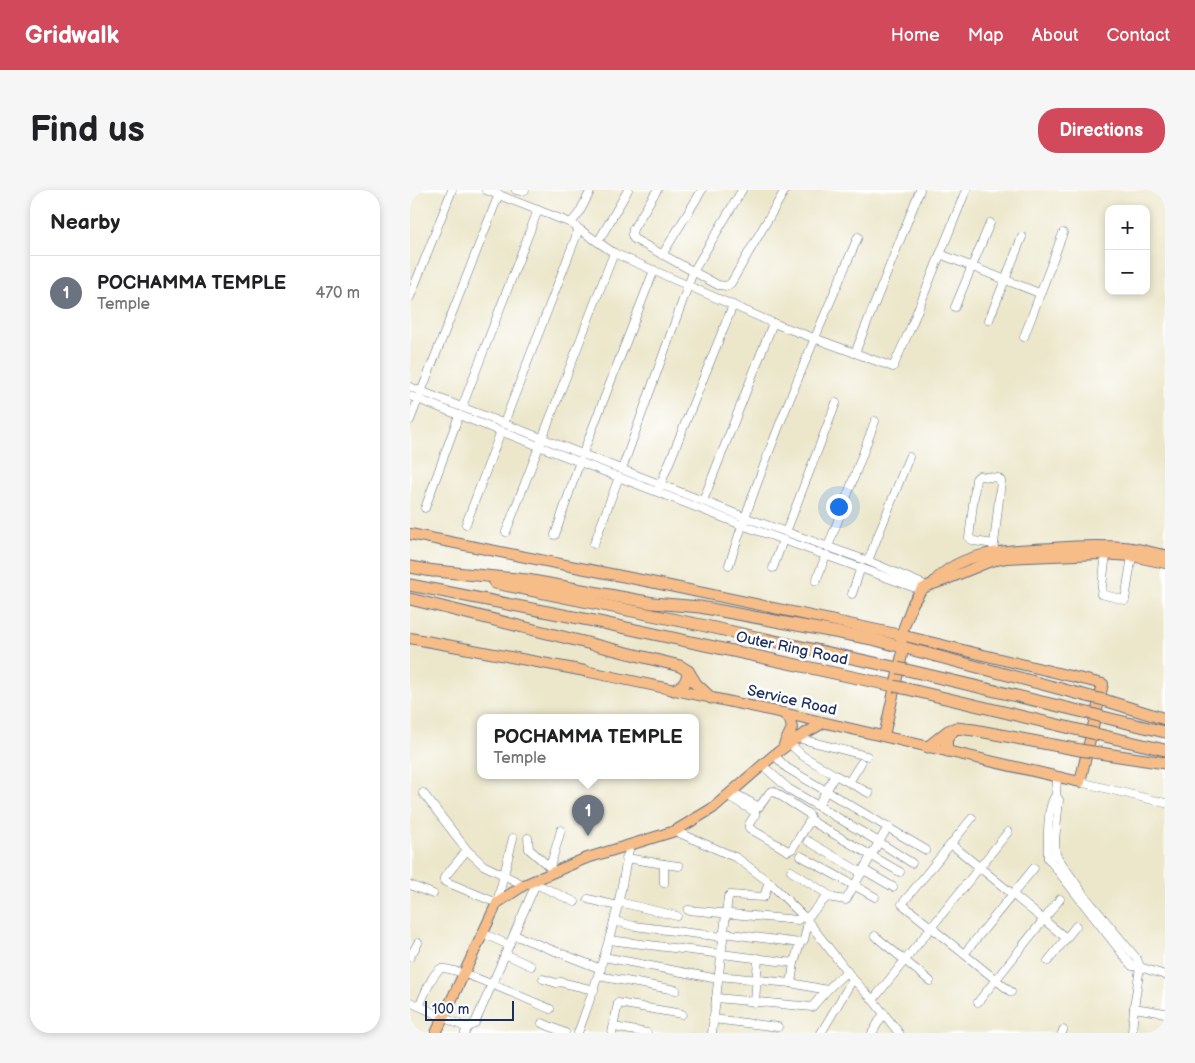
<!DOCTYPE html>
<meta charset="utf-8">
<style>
:root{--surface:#fff;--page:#f6f6f6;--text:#202124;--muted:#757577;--line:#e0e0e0;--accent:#d1495b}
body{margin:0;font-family:"Balsamiq Sans",sans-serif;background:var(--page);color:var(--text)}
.controls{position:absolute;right:15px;top:15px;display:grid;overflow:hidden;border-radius:10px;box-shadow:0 2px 8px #0003}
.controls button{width:45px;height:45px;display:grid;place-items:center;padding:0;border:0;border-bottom:1px solid var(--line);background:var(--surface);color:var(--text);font:25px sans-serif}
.scale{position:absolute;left:15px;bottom:12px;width:89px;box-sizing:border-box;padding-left:5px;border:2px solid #1b2f5e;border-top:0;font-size:14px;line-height:18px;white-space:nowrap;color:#1b2f5e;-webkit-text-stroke:4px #fff;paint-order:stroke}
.you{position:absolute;left:428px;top:316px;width:18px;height:18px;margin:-12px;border:4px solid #fff;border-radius:50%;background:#1a73e8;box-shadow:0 0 0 8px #1a73e833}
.badge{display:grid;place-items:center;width:32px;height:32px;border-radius:50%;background:var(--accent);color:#fff;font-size:16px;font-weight:700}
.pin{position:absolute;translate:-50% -41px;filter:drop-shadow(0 1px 2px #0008)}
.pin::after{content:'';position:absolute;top:26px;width:18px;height:15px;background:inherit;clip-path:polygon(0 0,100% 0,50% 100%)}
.popup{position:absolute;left:67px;top:524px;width:222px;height:65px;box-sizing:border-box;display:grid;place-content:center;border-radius:10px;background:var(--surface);filter:drop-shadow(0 1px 4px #0005);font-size:16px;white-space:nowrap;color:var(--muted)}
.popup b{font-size:19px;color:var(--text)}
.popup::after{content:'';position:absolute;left:50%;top:100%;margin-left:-10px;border:10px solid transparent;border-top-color:var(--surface)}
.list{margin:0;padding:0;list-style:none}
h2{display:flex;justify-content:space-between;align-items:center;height:65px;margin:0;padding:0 20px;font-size:21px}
h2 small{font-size:16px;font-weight:400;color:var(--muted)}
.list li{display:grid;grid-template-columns:32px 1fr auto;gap:15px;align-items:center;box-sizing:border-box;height:75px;padding:0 20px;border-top:1px solid var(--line)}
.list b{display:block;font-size:19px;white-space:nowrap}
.list p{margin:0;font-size:16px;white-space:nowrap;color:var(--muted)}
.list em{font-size:16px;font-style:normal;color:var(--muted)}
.map{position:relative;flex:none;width:755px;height:843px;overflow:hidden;border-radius:20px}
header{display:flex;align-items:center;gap:30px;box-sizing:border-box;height:70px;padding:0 25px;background:var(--accent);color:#fff}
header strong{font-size:24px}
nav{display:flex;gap:28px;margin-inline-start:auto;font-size:18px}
.intro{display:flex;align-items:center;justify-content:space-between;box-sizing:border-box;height:120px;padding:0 30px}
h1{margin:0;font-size:35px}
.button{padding:12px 22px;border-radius:20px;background:var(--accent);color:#fff;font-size:18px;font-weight:700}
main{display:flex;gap:30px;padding:0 30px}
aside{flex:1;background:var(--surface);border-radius:20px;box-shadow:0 2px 8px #0003}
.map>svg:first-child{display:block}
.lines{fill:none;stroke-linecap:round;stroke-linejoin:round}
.minor-casing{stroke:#646f84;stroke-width:9}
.major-casing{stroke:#646f84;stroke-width:12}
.highway-casing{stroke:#646f84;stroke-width:13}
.minor{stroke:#fff;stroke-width:8}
.major{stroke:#f7bd88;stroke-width:10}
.highway{stroke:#f7bd88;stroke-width:11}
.highway-bridge-casing{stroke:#646f84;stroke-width:13;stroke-linecap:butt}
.highway-bridge{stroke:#f7bd88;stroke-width:11}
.labels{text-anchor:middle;stroke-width:5;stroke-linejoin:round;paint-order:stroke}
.street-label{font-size:15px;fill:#1b2f5e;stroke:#fff}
</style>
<header>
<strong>Gridwalk</strong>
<nav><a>Home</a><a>Map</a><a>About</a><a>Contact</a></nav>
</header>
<div class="intro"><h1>Find us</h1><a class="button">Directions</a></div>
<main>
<aside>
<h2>Nearby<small></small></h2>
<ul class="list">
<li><span class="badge" style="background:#6b7280">1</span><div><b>POCHAMMA TEMPLE</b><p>Temple</p></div><em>470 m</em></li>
</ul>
</aside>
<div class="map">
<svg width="755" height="843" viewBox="0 0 755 843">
<rect width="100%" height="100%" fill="#fff"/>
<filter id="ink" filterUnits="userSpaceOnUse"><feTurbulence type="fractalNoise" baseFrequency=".02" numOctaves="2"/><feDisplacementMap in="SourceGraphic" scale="10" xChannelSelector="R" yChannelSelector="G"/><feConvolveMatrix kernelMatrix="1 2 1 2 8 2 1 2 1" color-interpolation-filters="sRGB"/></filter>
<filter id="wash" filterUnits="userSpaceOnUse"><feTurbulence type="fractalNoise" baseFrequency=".0096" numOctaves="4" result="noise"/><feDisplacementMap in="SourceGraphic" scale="20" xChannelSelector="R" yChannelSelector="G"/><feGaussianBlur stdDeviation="1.12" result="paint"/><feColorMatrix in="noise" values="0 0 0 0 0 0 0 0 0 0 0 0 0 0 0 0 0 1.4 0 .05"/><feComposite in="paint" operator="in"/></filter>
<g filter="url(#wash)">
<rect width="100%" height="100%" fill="#ece7cb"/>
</g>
<g filter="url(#ink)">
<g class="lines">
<defs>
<g id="minor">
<path d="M76,0L161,33L169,39L94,233"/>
<path d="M106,0L111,1L115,0"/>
<path d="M247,0L223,39L222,45L224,49L308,95L317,96L321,93L375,0"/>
<path d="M161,33L169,23L181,0"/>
<path d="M169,39L204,63L363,133L483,177L501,137L556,0"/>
<path d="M188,52L218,0"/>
<path d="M530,64L629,103"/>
<path d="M252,65L292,0"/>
<path d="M0,107L42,0"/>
<path d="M545,117L580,33"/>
<path d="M579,130L612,47"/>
<path d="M614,147L653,43"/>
<path d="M445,163L510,0"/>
<path d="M0,197L334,327L458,371L517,396"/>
<path d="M0,206L332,335L511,400"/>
<path d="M52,217L128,20"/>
<path d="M0,230L89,4"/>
<path d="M173,263L244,80"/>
<path d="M212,279L283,82L332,0"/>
<path d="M249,298L323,115"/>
<path d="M293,311L363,133"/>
<path d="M15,318L49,225"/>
<path d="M56,334L91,241"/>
<path d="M96,342L204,63"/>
<path d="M376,342L426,213"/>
<path d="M145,345L170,271"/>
<path d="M184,354L209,287"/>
<path d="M418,357L465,231"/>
<path d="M583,363L591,291L588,288L569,286L566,289L559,348L564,351L584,354"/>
<path d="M696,364L691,404L715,410L722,366"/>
<path d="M458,371L499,267"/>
<path d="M319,375C355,263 402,154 448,47"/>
<path d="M363,378L373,350"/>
<path d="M406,391L416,365"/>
<path d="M442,404L451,377"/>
<path d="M387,548L457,566"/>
<path d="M379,553L393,566L425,585L408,616"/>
<path d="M364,565L377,578L516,660"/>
<path d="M352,575L379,599L469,652L478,637"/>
<path d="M425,585L459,603"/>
<path d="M647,588L646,605L649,610L645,650L646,665L674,705L727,769L730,777L724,818L722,843"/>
<path d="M439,592L451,573"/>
<path d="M670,592L755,613"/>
<path d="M13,603L57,660L73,675L114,695"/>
<path d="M318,606L345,622V625L339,634V638L378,661L382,659L401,629L399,624L363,601L360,602L349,617L322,602"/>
<path d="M562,628L492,714L601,802"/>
<path d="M403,632L490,682"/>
<path d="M265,641L327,668L359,692L396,729L443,789L463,810L489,843"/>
<path d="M118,648L119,659L144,681"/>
<path d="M398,651L452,683"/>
<path d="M541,654L656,748"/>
<path d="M57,660L34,688V691L87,713L103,648"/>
<path d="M391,666L465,707"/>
<path d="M641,667L638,668C638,653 636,616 646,605"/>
<path d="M216,668L254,674V693"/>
<path d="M638,668L722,776L730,777L755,785"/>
<path d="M254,674L269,676"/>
<path d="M140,677L151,640"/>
<path d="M454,680L483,697"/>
<path d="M381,681L422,707"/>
<path d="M126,694L165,712"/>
<path d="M0,695L23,704"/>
<path d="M178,709L208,716"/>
<path d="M209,712L267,726"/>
<path d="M278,720L388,730L393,726"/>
<path d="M396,729L417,707L436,710L469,652L502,673"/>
<path d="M204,731L224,736L313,747"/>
<path d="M72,743L99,755"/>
<path d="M313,743L390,753"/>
<path d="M104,745L191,779"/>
<path d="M465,746L520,791"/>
<path d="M199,750L384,773"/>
<path d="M95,764L121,776"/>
<path d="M554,764L624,678"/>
<path d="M0,767L8,753"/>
<path d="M194,767L308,789"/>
<path d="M638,771L666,736"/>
<path d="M188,786L266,800"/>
<path d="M308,786L381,793L417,800"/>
<path d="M133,789L146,793L150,792L184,800"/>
<path d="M381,793L384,773L390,753L394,750L398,732"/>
<path d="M306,808L402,817L417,800L437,781"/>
<path d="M463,810L598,642"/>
<path d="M0,812L57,838"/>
<path d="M568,812L650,709"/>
<path d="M345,813L348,768"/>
<path d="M9,816C14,806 22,784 30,779C39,774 126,813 140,819"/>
<path d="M724,818L755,823"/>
<path d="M303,829L368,837"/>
<path d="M132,833L155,843"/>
<path d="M204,837L237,843"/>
<path d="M55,843L57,838L65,833L129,687"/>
<path d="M168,843C183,802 197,761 207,719C212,698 215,676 220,655"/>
<path d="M202,843L208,813L272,824"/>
<path d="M302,843L318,707L320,705L354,707L359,692"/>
<path d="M411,843L443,789"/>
<path d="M462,843L474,823"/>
<path d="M652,843L653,840"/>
</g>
<g id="major">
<path d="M0,344L241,392L491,445L693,494L670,592L373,523L175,481L0,448"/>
<path d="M524,392C551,360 602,360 641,358C665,356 690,355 714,357C728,358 742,363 755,365"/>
<path d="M373,523L380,530L382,538L374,555"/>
<path d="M474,546L492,465L491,445L503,413L511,400L517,396L535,390L581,371L596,368L691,364L722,366L755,373"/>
<path d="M26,843L87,713L114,695L174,669L265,641L303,618L364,565L387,548L413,533"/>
</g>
<g id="highway">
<path d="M0,377L23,381"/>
<path d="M16,380L117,390L243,413L290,417L462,449L681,507"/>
<path d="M85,393L291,435L488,478"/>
<path d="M0,395L184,431L484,496"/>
<path d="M0,409L270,476L278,481L286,494L301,508"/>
<path d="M497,480L678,523"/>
<path d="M493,498L673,541"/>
<path d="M264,500C274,496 277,492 278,481"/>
<path d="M694,510L755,529"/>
<path d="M693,527L755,542"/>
<path d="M686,544L755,560"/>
<path d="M518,557L538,541L546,538L564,540L670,560"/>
<path d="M538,561C534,552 537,546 545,539"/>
<path d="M683,562L755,573"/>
</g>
</defs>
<use href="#minor" class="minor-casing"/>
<use href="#major" class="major-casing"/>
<use href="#highway" class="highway-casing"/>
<use href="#minor" class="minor"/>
<use href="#major" class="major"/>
<use href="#highway" class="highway"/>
<defs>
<g id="highway-bridge">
<path d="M488,478L497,480"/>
<path d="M484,496L493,498"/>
<path d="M681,507L694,510"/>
<path d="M678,523L693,527"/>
<path d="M673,541L686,544"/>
<path d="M670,560L683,562"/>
</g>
</defs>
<use href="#highway-bridge" class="highway-bridge-casing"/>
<use href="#highway-bridge" class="highway-bridge"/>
</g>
</g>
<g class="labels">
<g class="street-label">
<text transform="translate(382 458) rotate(12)" y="5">Outer Ring Road</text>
<text transform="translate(382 510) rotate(13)" y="5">Service Road</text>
</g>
</g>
</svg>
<div class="controls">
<button>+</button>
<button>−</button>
</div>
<div class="scale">100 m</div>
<div class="you"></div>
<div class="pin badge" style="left:178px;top:646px;background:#6b7280">1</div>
<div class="popup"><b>POCHAMMA TEMPLE</b>Temple</div>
</div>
</main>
